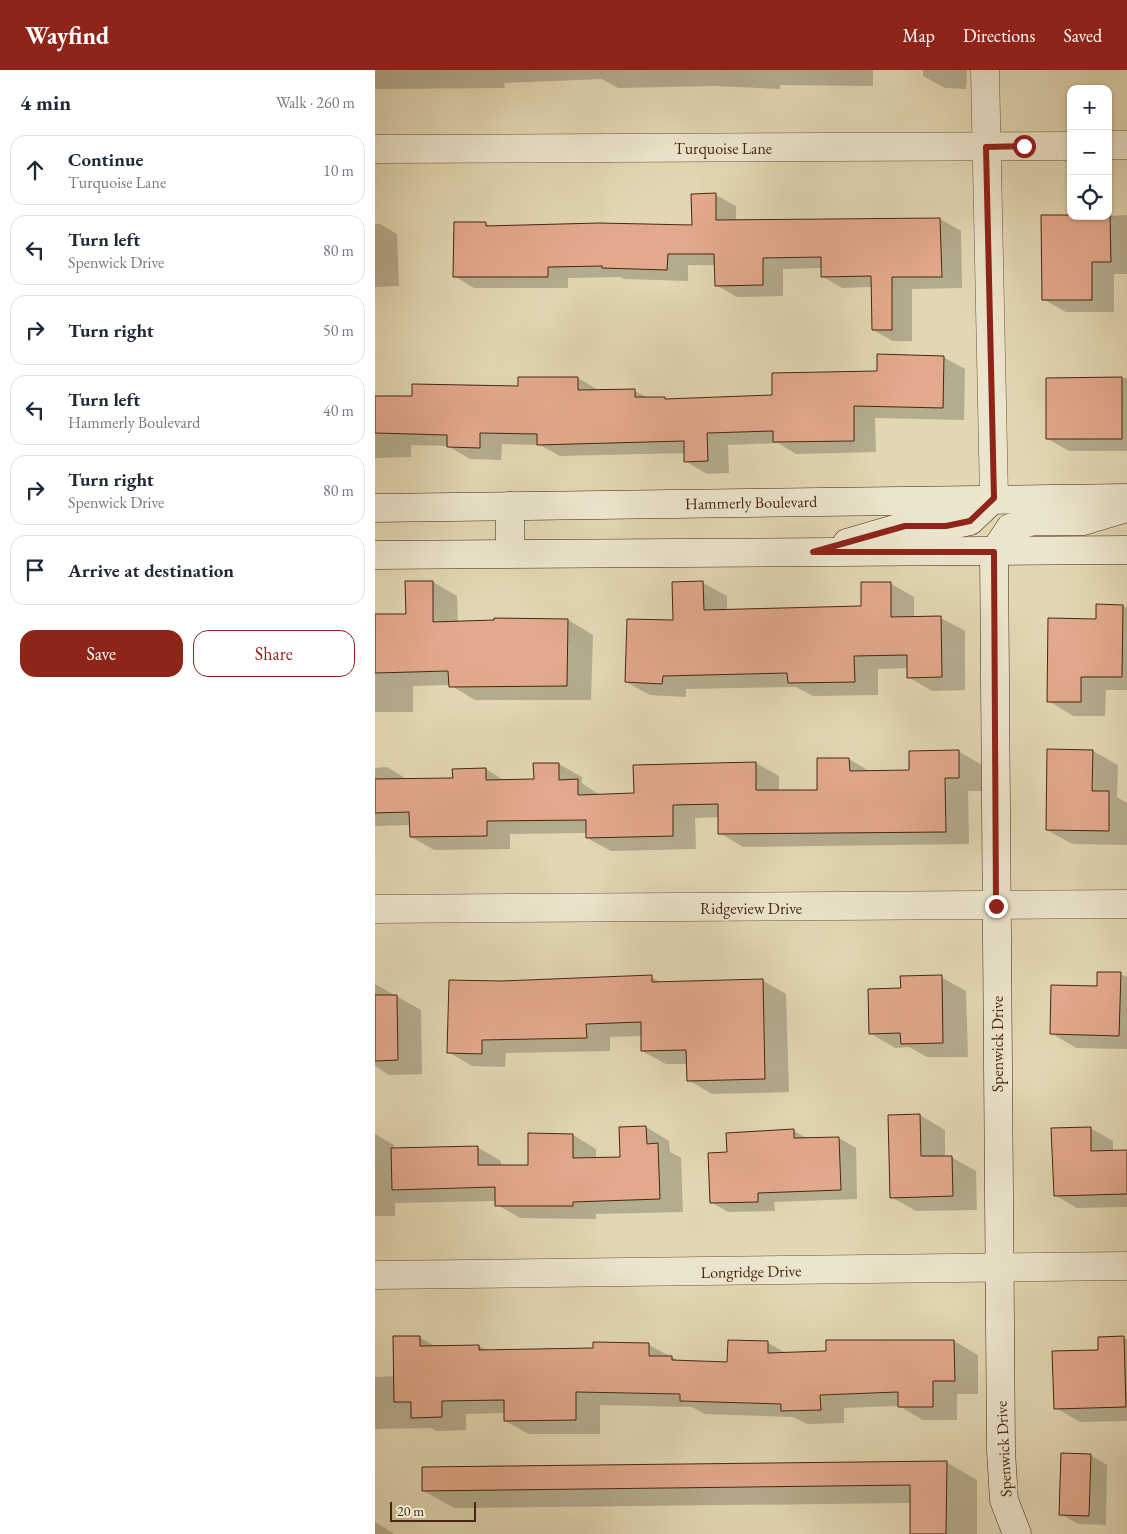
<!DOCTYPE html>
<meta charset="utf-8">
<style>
:root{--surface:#fff;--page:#f2f2f3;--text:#1f2937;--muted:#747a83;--line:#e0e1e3;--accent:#8f2418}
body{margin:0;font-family:"EB Garamond",serif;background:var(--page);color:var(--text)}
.controls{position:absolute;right:15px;top:15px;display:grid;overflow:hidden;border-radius:10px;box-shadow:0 1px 4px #0004}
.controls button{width:45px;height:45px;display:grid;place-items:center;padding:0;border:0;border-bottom:1px solid var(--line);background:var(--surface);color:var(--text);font:25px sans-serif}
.scale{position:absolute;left:15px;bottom:12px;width:86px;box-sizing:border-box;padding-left:5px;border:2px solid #472710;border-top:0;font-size:14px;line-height:18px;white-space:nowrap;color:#472710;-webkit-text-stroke:4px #ece5cd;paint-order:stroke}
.stop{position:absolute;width:15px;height:15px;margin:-11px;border:4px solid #8f2418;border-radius:50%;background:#fff}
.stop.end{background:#8f2418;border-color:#fff;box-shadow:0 1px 5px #0008}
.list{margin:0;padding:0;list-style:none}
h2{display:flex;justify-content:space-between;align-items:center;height:65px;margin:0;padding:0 20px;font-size:21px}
h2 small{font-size:16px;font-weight:400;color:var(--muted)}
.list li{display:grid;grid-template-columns:32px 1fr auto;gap:15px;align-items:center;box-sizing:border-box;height:70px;margin:0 10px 10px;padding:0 10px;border:1px solid var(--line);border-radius:15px}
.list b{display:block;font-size:19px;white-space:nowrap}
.list p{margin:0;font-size:16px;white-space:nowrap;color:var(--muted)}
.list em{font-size:16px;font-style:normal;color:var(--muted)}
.actions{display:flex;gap:10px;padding:15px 20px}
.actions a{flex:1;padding:11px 0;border:1px solid var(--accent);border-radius:15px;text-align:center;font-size:18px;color:var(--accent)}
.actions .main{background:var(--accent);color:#fff}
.icon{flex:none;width:28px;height:28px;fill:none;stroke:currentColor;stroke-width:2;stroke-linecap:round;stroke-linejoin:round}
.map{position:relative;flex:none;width:752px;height:1464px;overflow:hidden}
header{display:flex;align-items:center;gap:30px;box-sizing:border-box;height:70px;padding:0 25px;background:var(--accent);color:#fff}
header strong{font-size:24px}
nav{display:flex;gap:28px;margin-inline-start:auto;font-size:18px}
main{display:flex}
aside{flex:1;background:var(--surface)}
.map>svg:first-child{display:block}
.shadow{fill:#0003}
.building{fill:#e3a98c;stroke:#472710}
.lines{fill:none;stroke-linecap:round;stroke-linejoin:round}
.street-casing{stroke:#6e5338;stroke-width:29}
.secondary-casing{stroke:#472710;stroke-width:29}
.street{stroke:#ece5cd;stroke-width:28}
.secondary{stroke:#ece5cd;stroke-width:28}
.route{stroke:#8f2418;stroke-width:6}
.labels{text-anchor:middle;stroke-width:4;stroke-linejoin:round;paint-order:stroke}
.street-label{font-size:16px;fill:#472710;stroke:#ece5cd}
</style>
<header>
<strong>Wayfind</strong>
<nav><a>Map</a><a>Directions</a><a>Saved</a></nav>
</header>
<main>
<aside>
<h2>4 min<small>Walk · 260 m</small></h2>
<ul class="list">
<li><svg class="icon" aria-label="ahead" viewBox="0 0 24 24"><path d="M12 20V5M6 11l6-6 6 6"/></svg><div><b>Continue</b><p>Turquoise Lane</p></div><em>10 m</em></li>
<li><svg class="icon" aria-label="left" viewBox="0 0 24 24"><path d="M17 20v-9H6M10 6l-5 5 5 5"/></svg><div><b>Turn left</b><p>Spenwick Drive</p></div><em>80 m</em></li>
<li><svg class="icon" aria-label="right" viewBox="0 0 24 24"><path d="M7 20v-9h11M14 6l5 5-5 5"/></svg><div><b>Turn right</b></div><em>50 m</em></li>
<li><svg class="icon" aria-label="left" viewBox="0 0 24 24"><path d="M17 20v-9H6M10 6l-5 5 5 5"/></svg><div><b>Turn left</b><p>Hammerly Boulevard</p></div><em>40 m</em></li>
<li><svg class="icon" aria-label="right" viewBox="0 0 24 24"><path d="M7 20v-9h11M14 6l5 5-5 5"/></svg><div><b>Turn right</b><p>Spenwick Drive</p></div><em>80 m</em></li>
<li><svg class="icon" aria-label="arrive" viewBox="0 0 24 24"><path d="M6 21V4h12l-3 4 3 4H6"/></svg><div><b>Arrive at destination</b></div></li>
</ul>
<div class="actions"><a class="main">Save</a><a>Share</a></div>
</aside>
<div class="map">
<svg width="752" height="1464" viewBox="0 0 752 1464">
<rect width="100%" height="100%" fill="#e1d7b2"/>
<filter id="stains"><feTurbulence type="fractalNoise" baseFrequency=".004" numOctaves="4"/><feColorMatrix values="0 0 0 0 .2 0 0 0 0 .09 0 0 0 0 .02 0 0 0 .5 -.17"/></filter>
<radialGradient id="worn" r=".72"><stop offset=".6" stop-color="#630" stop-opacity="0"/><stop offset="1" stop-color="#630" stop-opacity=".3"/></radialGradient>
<g class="shadow">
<path d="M0,0H498V16L405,15V19L340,16L243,18L227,9L129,13L130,18L0,19Z"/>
<path d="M548,0H592L591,19L570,18L548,6Z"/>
<path d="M341,125L361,136V151L565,149L586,161L587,218L537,219V271H518L498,260L497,217L467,218L447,206V198L408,199V226L362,227L341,215V195H313V211L249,209L245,207L193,208V218H99L79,206L111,154L116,157H318Z"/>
<path d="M752,145V204H739V242H691L668,229L733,146Z"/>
<path d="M0,154H5L22,164L24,216L0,217Z"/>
<path d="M568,287L590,299L589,350L500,348L501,382L421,384L403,373L353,375L354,403L332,404L310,391V383L185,386L165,375L127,374L126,390L95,389L73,376L36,375V387L0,388V327H38L144,318L203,308L225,321H260L273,328L293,330L398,326Z"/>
<path d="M752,308V381H694L673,369V309Z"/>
<path d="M58,512L82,526L83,552L193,550L218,565L216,630H100L75,615L38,616V642H0V545H32Z"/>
<path d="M328,513L352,526V541L488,537L515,513L539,527V548H566L590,561V620L557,621L533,607V598L503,599V625L438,626L421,617L311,619V627L275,625L251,612Z"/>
<path d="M748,536L752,538V620H731L730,646H698L674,631L722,550Z"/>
<path d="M583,681L607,695V721H593L594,774L368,777L345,763L344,747L320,748L321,779L236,781L212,768V763L135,764V779L59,780L36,767V755L0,756V698L12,697L33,710L79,709L111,699L130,711L160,710V694H184L207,707V713L226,726L260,725L381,693L404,706V721H444L443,690L474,689L496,702L535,701Z"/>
<path d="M718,681L743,695L742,727L752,733V775L697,774L672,760Z"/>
<path d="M745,904L752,907V979L701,978L676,963L723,918Z"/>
<path d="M276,907L287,913L387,910L411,924L414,1022L337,1024L313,1010V994H291L267,981V966L235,967V981L131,983L130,997L97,996L73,982L127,912Z"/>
<path d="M566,907L591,921L593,987H552L534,977L520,978L495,963L527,919Z"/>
<path d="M0,914L46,940L47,1004L14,1005L0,996Z"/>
<path d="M545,1045L570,1060V1087H576L601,1101L602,1140L541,1141L516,1127L514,1046Z"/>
<path d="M271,1057L294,1071L295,1082L306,1088L308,1142L221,1144V1149L145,1148L122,1135V1131L20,1133V1146H0V1064L19,1075V1079L102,1077L126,1091V1097H154L198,1065L221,1079V1089L247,1088Z"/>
<path d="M715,1058L738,1071V1082L752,1081V1137L702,1138L680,1125Z"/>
<path d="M419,1061L433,1069L464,1068L481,1078L482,1129L399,1132L400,1141L353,1142L336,1132L353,1084Z"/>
<path d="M44,1267L61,1277L104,1276L113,1281L219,1280V1274L274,1275L304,1291L353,1293L393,1273L411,1283L453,1282L579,1271L603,1285V1324H582V1350H548L524,1336L469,1338V1353L432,1354L418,1347L330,1344L317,1337L225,1335V1364H154L130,1351V1343L91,1344V1360L61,1361L57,1358L0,1359V1307L20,1306Z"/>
<path d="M748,1267L752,1270V1351L705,1352L681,1338L724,1281Z"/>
<path d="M715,1385L732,1395L731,1455L703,1454L686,1444Z"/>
<path d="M571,1392L602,1410V1464H536V1433L79,1438L49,1421Z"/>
<path d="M0,1452L18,1463V1464H0Z"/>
</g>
<g class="building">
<path d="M341,123V150L565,148L567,207H517V260H497L496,206L446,207V187L388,188V215L340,216L339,184H293L292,200L227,198V196L173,197V207H78L79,152H111V156L224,153L317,155L316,124Z"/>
<path d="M666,145H735L736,192H717V230H667Z"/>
<path d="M502,284L569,286L568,338L479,336V371L398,372V361L332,363L333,391L309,392V371L162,375V364L105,363V378L72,377V365L0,363V326H37V314L143,316V307H203V320L260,319V327H290V329L397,325V303L502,301Z"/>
<path d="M747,307V369H671V308Z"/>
<path d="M30,511H58V552L119,550V548L193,549L192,616L74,617L73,601L0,603V544H31Z"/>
<path d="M328,511L329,540L486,536V512H516V547L566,546L567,607L532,608V585L479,586L480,612L413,613L412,603L288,606L287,614L250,612L252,549L298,550L297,512Z"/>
<path d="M721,534L748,535L747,607H706V632H672L673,548L721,549Z"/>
<path d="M672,679L718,680L717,721H734V761L671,760Z"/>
<path d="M584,680V708H570L571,762L343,764V734L298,735V766L211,768V750L112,751V766L35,767L34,742L0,743V709L78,708L77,699L111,698V710L159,709L158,693H184V710L203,709V725L259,723L258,695L381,692V720H442V688H474L475,701L534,700V681Z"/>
<path d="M722,902H746L744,966L675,964L676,915L722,916Z"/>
<path d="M277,905V912L388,909L390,1009L312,1011L311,980L266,981V952L211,954L212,968L107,970V984L72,983L74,910L127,911Z"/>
<path d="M567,905L568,973L526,974L525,963L494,964L493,919L526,918L525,906Z"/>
<path d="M0,925H22L23,990L0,991Z"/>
<path d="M545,1044L546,1086H577L578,1126L515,1128L513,1045Z"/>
<path d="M271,1056L272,1074L283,1073L285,1129L198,1132V1136H120V1117L17,1120L16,1078L103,1076V1095H153V1063L198,1064V1088L245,1087L244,1057Z"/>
<path d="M716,1057V1081L752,1080V1124L679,1126L676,1058Z"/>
<path d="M419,1059V1068L464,1067L466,1120L383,1123V1132L335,1133L333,1083L352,1082L351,1063Z"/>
<path d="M18,1266H45V1276L104,1275V1280L218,1278V1272L274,1273V1286H297V1290L352,1292L353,1270L393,1271V1283L451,1281V1270H579L580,1311H558V1337H523V1322L445,1325L446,1340L406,1341V1334L305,1331V1324L201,1322V1350L129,1351V1330L67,1331V1347L36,1348V1332H19Z"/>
<path d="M749,1266L751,1337L679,1339L677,1281L723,1280V1267Z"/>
<path d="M686,1383L716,1384L714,1446L684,1445Z"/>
<path d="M572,1391L571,1464H535V1415L47,1421V1397Z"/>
</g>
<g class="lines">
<defs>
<g id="street">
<path d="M610,0L619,428"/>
<path d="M733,75H752"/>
<path d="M0,79L696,76"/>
<path d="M0,839L752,834"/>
<path d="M0,1205L752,1196"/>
</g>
<g id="secondary">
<path d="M135,436V483"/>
<path d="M0,438L752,428"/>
<path d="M472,473L530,456H571L595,451L619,428"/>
<path d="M619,482L626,1381L629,1430L642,1464"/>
<path d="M619,482L635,458L658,451H708L752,438"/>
<path d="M0,485L752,480"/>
</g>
</defs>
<use href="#street" class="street-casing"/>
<use href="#secondary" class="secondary-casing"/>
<use href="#street" class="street"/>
<use href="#secondary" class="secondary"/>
</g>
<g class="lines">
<path class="route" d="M621,836L619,482H438L530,456H571L595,451L619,428L611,77L649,76"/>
</g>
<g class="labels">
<g class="street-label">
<text x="348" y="84">Turquoise Lane</text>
<text transform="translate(376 432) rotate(-1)" y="6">Hammerly Boulevard</text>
<text x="376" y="844">Ridgeview Drive</text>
<text transform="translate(622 974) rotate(-90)" y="6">Spenwick Drive</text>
<text transform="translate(376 1201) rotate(-1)" y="6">Longridge Drive</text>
<text transform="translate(628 1379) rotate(-93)" y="6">Spenwick Drive</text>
</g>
</g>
<rect width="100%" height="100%" filter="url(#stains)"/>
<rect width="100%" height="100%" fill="url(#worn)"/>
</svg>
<div class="controls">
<button>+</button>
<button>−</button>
<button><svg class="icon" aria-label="locate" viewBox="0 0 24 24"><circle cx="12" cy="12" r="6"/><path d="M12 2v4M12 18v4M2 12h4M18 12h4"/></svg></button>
</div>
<div class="scale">20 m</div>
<div class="stop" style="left:649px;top:76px"></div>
<div class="stop end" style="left:621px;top:836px"></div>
</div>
</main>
